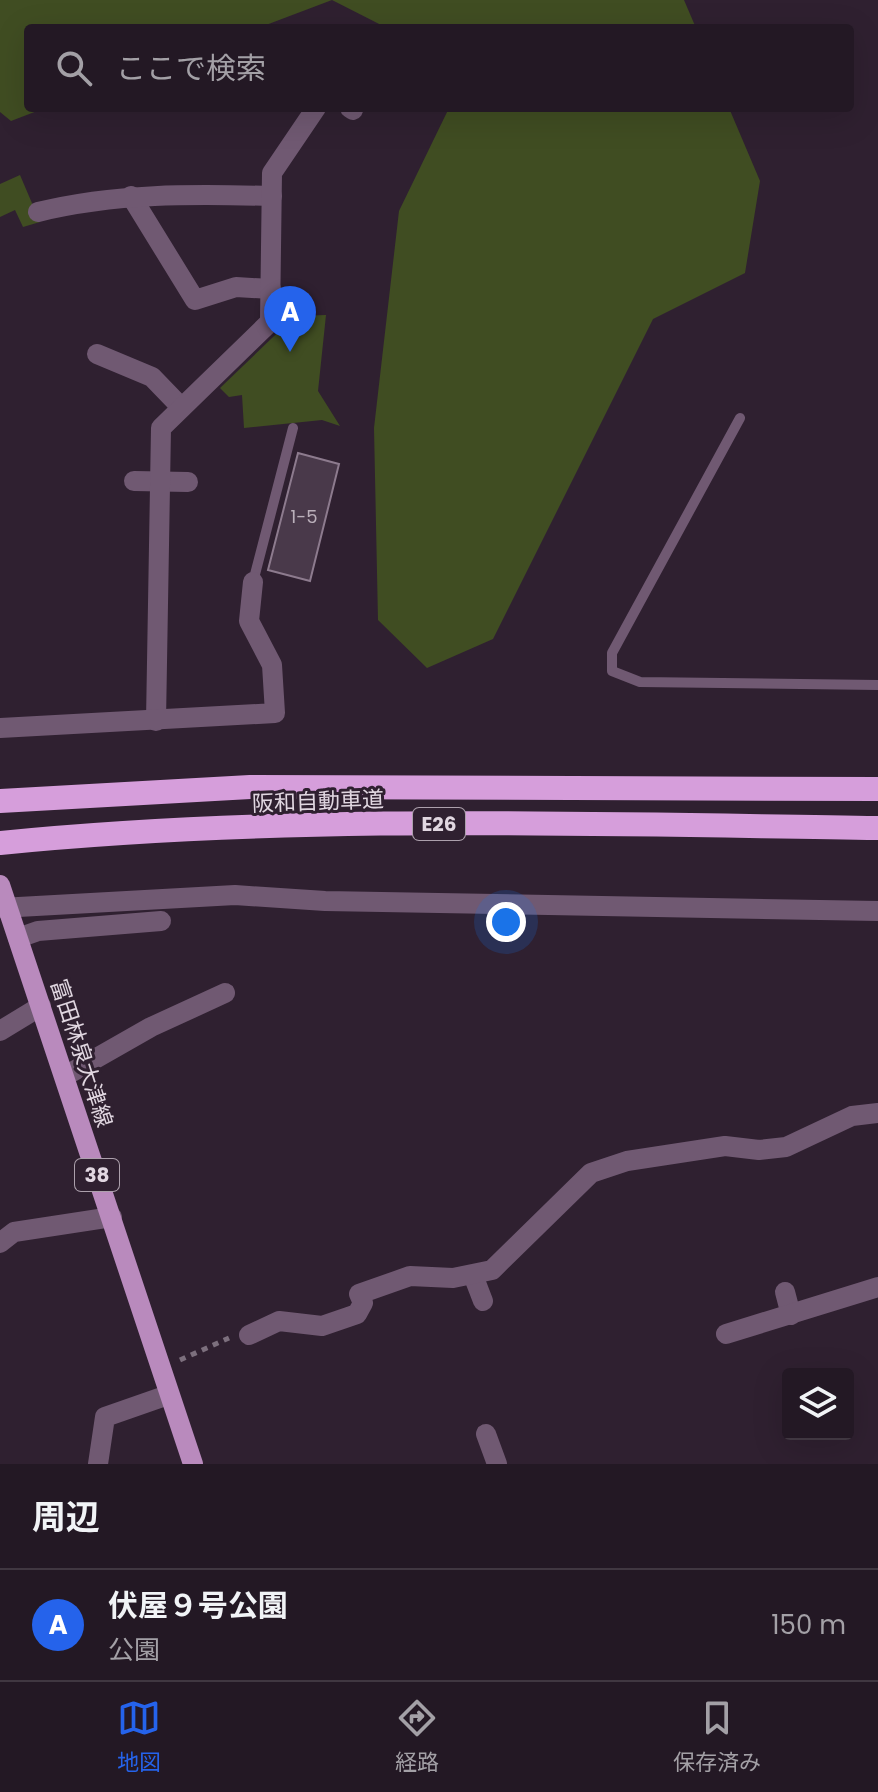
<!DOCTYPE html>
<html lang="ja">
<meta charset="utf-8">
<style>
:root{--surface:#231824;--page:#2f2531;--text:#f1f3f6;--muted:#a3a0a6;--line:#403741;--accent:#2563eb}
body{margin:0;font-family:Poppins,"Noto Sans JP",sans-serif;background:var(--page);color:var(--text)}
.controls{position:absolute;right:24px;bottom:24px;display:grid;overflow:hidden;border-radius:8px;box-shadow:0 8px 32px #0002}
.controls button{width:72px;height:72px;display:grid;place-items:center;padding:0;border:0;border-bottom:2px solid var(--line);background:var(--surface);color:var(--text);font:40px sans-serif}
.you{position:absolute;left:506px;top:922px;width:28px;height:28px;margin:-20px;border:6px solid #fff;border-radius:50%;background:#1a73e8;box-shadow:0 0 0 12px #1a73e833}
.badge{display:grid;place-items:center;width:52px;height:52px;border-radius:50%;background:var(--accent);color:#fff;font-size:26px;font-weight:700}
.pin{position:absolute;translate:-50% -66px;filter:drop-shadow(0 2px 4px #0008)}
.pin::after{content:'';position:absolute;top:42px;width:28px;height:24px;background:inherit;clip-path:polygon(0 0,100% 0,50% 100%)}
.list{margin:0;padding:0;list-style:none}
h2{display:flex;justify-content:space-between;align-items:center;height:104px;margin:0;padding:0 32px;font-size:34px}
h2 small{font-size:26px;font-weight:400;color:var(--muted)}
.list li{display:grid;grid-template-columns:52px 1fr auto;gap:24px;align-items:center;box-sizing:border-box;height:112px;padding:0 32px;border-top:2px solid var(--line)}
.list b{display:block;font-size:30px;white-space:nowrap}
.list p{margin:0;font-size:26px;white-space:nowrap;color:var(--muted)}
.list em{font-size:26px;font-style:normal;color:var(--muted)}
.icon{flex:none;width:44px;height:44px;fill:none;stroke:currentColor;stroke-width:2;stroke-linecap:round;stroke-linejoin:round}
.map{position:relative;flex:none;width:878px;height:1464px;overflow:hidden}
.search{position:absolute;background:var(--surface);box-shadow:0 8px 32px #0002;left:24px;right:24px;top:24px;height:88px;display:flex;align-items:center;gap:20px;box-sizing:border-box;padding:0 28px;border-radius:8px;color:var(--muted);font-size:30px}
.sheet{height:216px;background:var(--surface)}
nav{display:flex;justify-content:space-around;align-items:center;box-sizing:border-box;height:112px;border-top:2px solid var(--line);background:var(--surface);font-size:22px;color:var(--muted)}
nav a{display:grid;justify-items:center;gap:4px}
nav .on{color:var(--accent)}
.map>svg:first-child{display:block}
.green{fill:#404d22}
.building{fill:#49394a;stroke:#8d7b8e;stroke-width:2}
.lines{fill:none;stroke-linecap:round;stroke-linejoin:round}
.path{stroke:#7c6f7d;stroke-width:5;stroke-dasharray:6 6;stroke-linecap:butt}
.service{stroke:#705972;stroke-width:10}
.minor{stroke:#705972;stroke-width:20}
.tertiary{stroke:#705972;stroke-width:20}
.primary{stroke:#b98abd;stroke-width:20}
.motorway{stroke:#d69edb;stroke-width:24}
.labels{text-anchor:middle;stroke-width:6;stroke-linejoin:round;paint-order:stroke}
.number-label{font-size:18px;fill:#bbb0bb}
.shield{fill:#2f2030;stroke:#aca0ac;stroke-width:2}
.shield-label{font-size:20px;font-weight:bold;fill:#e1d7e1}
.street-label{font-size:22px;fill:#e1d7e1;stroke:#2f2030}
</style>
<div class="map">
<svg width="878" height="1464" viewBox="0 0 878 1464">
<rect width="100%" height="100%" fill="#2f2030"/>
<g class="green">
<path d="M0,0H684L696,28H387L332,0L258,28H28V108H45L11,121L0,112Z"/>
<path d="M449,108H729L760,181L745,273L653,319L493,639L427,668L378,620L374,428L399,211Z"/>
<path d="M20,175L40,222L23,227L15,210L0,217V184Z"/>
<path d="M326,315L318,391L340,426L322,420L244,428L242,395L229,397L220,388L295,316Z"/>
</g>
<path class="building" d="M298,453L339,464L310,581L268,570Z"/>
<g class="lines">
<path class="path" d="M180,1360L229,1338"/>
<g class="service">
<path d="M740,418L612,653V671L640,682L878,685"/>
<path d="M253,582L293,428"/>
</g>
<g class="minor">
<path d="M350,108L353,110"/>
<path d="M131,196L195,300L236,287L271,289"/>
<path d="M38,212C116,193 192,194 272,196"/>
<path d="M97,354L152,377L180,406"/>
<path d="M134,481L188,482"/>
<path d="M156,721L161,428L270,322L272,173L316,108"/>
<path d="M0,728L275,713L272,665L249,621L253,582"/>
<path d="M18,938L38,931L161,921"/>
<path d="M0,1031L41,1006"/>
<path d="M65,1076L151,1027L225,993"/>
<path d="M0,1243L14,1232L112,1217"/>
<path d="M473,1275L483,1301"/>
<path d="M785,1292L791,1315"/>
<path d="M726,1334L878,1287"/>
<path d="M249,1335L279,1321L322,1326L357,1314L363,1303L359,1294L410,1276L453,1278L492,1270L591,1173L627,1161L725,1146L759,1150L786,1147L852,1116L878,1113"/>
<path d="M486,1434L497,1464"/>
<path d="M98,1464L105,1417L168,1395"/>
</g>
<path class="tertiary" d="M0,908L235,895L325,901L878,911"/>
<path class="primary" d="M0,885L193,1464"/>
<g class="motorway">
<path d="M0,801L250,787L878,789"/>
<path d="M0,843C291,814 586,824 878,828"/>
</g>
</g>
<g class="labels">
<g class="number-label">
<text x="304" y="523">1-5</text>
</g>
<g class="shield">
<rect x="413" y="808" width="52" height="32" rx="6"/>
<rect x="75" y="1159" width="44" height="32" rx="6"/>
</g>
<g class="shield-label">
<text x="439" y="831">E26</text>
<text x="97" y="1182">38</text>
</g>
<g class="street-label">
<text transform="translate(318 801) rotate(-2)" y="8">阪和自動車道</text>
<text transform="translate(82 1053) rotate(72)" y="8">富田林泉大津線</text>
</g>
</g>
</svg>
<div class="controls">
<button><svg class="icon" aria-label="layers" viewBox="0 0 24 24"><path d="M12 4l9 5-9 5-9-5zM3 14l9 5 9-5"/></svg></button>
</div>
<div class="you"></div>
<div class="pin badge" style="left:290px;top:352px">A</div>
<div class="search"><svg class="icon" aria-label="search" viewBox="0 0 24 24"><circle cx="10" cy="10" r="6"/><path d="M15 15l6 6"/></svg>ここで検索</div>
</div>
<section class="sheet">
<h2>周辺<small></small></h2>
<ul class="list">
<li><span class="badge">A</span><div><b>伏屋９号公園</b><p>公園</p></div><em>150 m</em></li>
</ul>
</section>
<nav>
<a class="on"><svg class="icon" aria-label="map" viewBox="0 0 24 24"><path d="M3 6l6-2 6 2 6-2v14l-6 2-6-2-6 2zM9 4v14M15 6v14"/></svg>地図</a>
<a><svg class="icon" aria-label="directions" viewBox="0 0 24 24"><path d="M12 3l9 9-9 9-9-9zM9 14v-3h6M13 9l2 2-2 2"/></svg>経路</a>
<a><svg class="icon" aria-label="saved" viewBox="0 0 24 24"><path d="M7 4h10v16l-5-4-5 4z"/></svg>保存済み</a>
</nav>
